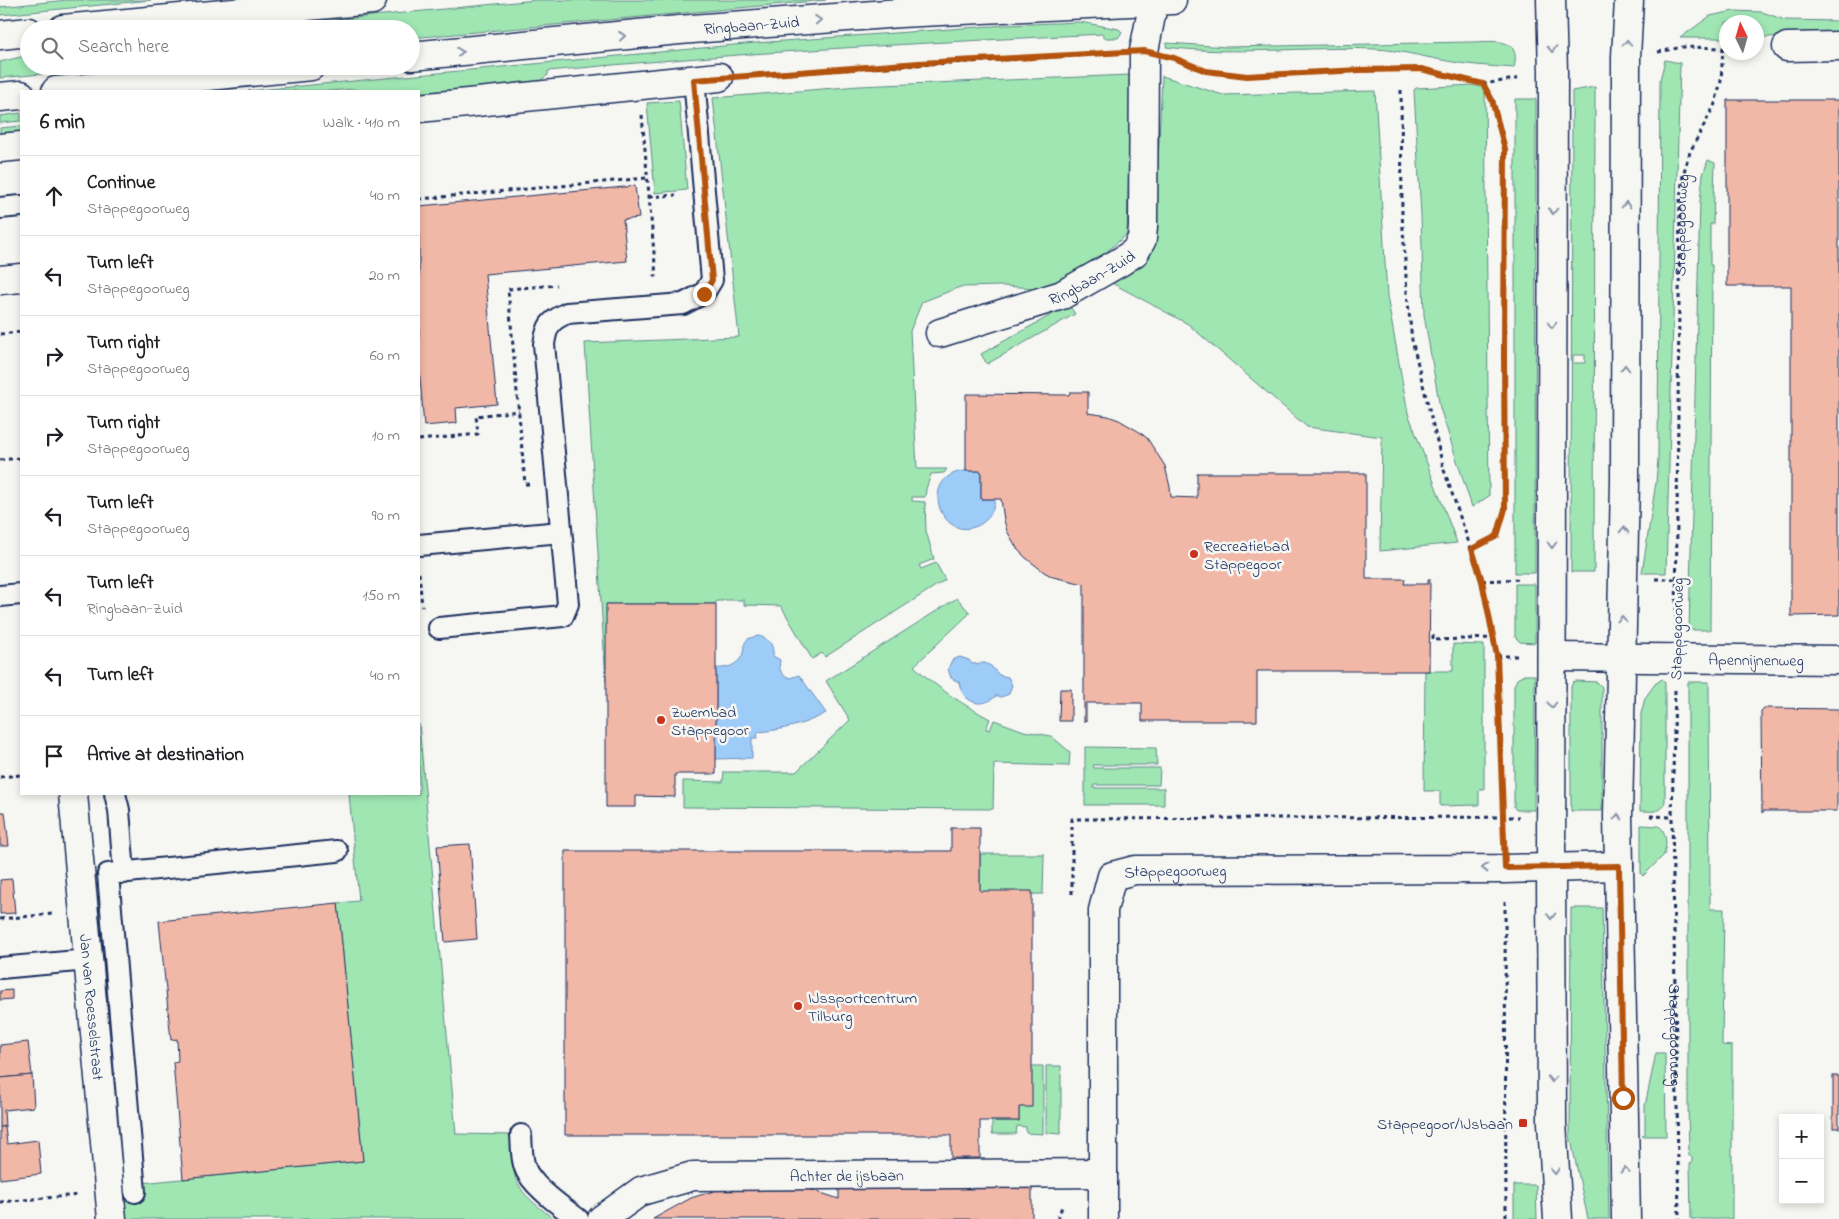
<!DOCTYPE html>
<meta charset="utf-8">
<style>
:root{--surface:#fff;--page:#f2f2f2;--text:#202124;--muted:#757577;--line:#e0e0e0}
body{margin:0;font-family:"Indie Flower",sans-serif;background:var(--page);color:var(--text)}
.controls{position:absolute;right:15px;bottom:15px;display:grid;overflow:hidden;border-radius:0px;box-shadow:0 2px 8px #0003}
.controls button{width:45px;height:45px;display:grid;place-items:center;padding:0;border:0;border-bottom:1px solid var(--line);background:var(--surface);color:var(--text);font:25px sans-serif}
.compass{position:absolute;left:1719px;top:15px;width:45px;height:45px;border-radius:50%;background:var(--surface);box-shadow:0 2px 8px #0003;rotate:355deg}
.stop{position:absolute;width:15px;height:15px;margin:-11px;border:4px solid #b45309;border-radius:50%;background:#fff}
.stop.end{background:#b45309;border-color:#fff;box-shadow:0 1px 5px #0008}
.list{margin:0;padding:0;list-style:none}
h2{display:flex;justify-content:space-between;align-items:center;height:65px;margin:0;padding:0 20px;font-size:21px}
h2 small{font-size:16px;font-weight:400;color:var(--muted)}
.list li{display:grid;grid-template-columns:32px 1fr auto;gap:15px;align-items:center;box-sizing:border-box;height:80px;padding:0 20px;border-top:1px solid var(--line)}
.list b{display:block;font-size:19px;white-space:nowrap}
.list p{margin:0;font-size:16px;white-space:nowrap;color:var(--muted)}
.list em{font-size:16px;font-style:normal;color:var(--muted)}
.icon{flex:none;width:28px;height:28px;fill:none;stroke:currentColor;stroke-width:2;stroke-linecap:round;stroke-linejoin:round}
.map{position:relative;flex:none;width:1839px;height:1219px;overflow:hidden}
.search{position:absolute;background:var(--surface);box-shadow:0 2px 8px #0003;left:20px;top:20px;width:400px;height:55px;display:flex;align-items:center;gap:12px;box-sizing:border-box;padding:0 18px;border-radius:28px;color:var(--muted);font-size:19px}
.panel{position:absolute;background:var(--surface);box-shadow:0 2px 8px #0003;left:20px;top:90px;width:400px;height:705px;border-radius:0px}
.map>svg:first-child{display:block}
.green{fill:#a0e6b3;stroke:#5e8a88;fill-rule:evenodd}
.water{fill:#9eccf9;stroke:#6a8dbb}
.building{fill:#f1b8a8;stroke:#1b2f5e}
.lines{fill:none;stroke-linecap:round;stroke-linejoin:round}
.service-casing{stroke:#1b2f5e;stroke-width:24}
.minor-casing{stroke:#1b2f5e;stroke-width:31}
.tertiary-casing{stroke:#1b2f5e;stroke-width:31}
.secondary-casing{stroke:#1b2f5e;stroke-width:31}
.path{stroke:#1b2f5e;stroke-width:3;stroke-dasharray:4 4;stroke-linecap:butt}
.service{stroke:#f6f6f2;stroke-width:20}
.minor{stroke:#f6f6f2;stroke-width:28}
.tertiary{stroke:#f6f6f2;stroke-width:28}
.secondary{stroke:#f6f6f2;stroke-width:28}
.oneway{stroke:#8892a8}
.route{stroke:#b45309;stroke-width:6}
.poi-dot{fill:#c8321e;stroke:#f6f6f2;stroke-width:2}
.labels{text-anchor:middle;stroke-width:5;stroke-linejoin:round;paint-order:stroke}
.street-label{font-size:16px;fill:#1b2f5e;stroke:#f6f6f2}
.poi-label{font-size:16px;fill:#1b2f5e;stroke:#f6f6f2;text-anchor:start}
</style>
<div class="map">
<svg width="1839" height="1219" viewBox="0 0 1839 1219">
<rect width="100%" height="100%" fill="#f6f6f2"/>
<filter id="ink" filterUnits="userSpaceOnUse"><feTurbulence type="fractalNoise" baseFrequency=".02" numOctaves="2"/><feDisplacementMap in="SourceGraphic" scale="10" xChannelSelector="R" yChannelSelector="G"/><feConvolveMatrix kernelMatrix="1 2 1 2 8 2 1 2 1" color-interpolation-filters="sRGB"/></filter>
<g filter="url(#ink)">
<g class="green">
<path d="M67,0H151L0,15V7Z"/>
<path d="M536,0H826L411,38V29H240Z"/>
<path d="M1734,11L1762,12L1785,20L1839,21V36L1757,37L1756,22H1726V38H1680L1710,16Z"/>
<path d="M1080,22L1119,29L1122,32L1118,38H1103V34C917,43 732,53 548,71V75L534,85L419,96V91H355V89L330,91H248L755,43L1006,25Z"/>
<path d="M1470,42C1492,42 1522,35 1514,68C1489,66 1466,65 1442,60C1419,56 1399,50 1375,49C1305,46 1236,56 1166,47L1167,43L1227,47Z"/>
<path d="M29,55V66H124L0,78V62Z"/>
<path d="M1665,60L1680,63L1666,573H1642L1656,482L1658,459L1660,80Z"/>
<path d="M1131,75L1127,234L1094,263L1052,289L1003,286L960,287L922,302L910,331L917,469H947L944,473L931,474L926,489L925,497H912V501L925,502L926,531L934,559L919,565L921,569L936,563L945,580L825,657L822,653L812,659L781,606L744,605V600H723V601H717L715,604H607L606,682L585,343L739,337L713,98L859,86Z"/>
<path d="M1162,76L1223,95L1375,91L1387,296L1408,413L1457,543L1380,551L1382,437L1307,427L1188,324L1110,282L1154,249Z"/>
<path d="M1473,85L1485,88L1489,496L1472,507L1440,408L1424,315L1421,215L1414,90L1416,88Z"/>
<path d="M1595,87L1594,572H1571L1572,91ZM1573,355H1585V363H1573Z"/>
<path d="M1515,99H1536L1535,573H1515Z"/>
<path d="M679,101L687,190L655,193L647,103Z"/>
<path d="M21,113V121L0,123V116Z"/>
<path d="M21,126V135L0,137V128Z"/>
<path d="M1708,160L1715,163L1713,224H1710V265H1712V270L1710,630H1689L1700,201L1703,175Z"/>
<path d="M1069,305L1075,314L987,364L981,354Z"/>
<path d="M1515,584H1535V643L1520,642L1515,637Z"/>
<path d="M957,598L970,613L914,666C937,688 962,704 990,719L986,729L990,730L994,720L1024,731L1051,736L1070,752L1069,766L994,764L993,809L683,807V781L723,782L724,772H796L850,720L826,681Z"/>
<path d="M1453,644L1484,645V789H1479V805L1440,806V791H1424L1425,671H1453Z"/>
<path d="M1524,675H1535L1534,810H1516L1514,807V686L1517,679Z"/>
<path d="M1662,679L1665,682V801C1663,814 1651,811 1640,811L1641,714L1645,698L1655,684Z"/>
<path d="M1576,681L1597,682L1602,687V811H1571V687L1573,682Z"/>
<path d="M1688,682H1709L1710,909H1724L1722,1045L1732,1046V1219H1691L1690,1163H1692V1156H1689L1688,1103Z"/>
<path d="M419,724L456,1134L513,1135C513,1146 512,1159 514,1171C517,1193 538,1206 554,1219H124L121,1185L363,1161L338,903L359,901L349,794H419Z"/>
<path d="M1085,747L1156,748L1157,765H1093L1094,768H1160L1159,785H1094L1093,788H1164V805H1085Z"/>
<path d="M1641,825L1659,826C1667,832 1667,846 1664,855L1643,876L1641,874Z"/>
<path d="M980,854H1044L1043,894L980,895Z"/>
<path d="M1571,908H1602L1609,1219H1588L1570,1136Z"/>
<path d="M1656,1053H1665L1666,1136H1642L1645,1134V1106Z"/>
<path d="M1019,1066H1043V1134L1026,1133V1127L1017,1126L1016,1134H992V1121H1019Z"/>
<path d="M1046,1066H1061V1134L1046,1133Z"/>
<path d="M1514,1185H1536L1537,1219H1514Z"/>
</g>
<g class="water">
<path d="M981,471V499H995C994,510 990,519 979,525C943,544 919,483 958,472C965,470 973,471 981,471Z"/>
<path d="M758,636C769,638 774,645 773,656L780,660C778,669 781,675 790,678L799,675L826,713C804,725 782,730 758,732L757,738H752V758L716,759V668C725,669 737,666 742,656C746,646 740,639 758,636Z"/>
<path d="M960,657L969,660L972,664L985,663L991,666L999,675L1008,677L1012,685L1009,694L1001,697L996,696C981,710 962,702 959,682L951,678L948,669L952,660Z"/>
</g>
<g class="building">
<path d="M1727,100H1839V615L1791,616V286H1727Z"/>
<path d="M635,186L639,218L623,220L627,261L485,274L497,404L456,408L457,423L424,426L419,366V206Z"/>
<path d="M1070,392H1088V413L1108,416L1119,420L1138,431L1147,438L1165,466L1170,487L1171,497L1197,498V473H1366V579H1405L1404,584H1428V579H1430L1429,671H1257V721H1142V703H1086V721H1084V584L1053,577L1044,572L1026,558L1018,550L1007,531L1004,520L1001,499H981V471H966V394L1069,395Z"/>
<path d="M606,604H716V774H675V797L636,796V807H606Z"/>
<path d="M1060,689H1071V721H1059Z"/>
<path d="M1764,708L1839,709V791L1837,794V811H1763L1762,813L1761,711Z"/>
<path d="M0,812H5L9,846H0Z"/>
<path d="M951,828H980V891H1032V1107H1019V1121H980V1158H951V1135H565V851H951Z"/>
<path d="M470,844L477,939L445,942L437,846Z"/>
<path d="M12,879L15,913L0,914V880Z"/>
<path d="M338,903L363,1161L183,1179L173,1062L178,1061L177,1039L171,1040L159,921Z"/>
<path d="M12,990V999L0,1000V991Z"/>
<path d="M28,1042L32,1075L0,1078V1045Z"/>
<path d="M32,1075L34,1107L4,1110L5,1127H0V1078Z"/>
<rect x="1833" y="1076" width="6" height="52"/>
<path d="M0,1127H5L7,1144L38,1140L41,1174L0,1179Z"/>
<path d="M839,1185H1032V1219H653L691,1198L727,1187H803L839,1199Z"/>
</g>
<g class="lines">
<defs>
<g id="service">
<path d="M0,208L21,206"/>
<path d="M419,545L561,532"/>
<path d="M0,596L21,594"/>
<path d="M439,628L563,616L568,604L544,344C547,325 550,321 567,313L683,304L704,293L712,280L694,79"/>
<path d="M115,794L119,810L124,873"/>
<path d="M0,968L88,960"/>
<path d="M521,1135C522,1147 521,1163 528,1174C538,1190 562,1207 578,1219"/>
<path d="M135,1192L108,874L337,851"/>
</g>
<g id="minor">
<path d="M1787,47L1839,46"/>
<path d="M419,108L719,77"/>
<path d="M0,148L21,146"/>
<path d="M0,280L21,278"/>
<path id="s3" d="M940,333L1062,295L1120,262L1135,252L1142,239L1143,226L1144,51L1154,0"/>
<path id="s4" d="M1552,657L1839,660"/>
<path id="s5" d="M73,794L112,1219"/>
<path id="s6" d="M602,1219L641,1191L693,1176L1103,1173"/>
<path id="s7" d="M1103,1219V910L1112,876L1135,870L1505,869L1619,866"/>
</g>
<g id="tertiary">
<path d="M1551,0L1553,72L1551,867L1552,1123L1558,1219"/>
<path d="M1626,1219L1618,816L1625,481L1626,57L1629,0"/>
</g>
<g id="secondary">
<path d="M63,29L372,0"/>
<path d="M0,35L29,32"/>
<path id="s8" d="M411,56L679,30L900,13L1172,0"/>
<path d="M56,91L311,66"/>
<path d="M0,97L21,95"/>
</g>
</defs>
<use href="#service" class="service-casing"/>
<use href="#minor" class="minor-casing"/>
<use href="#tertiary" class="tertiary-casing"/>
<use href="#secondary" class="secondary-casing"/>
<g class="path">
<path d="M1658,52L1683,47L1726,48"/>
<path d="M1175,59L1206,71L1247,76L1360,70L1421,69L1483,84L1522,78"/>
<path d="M749,75L1112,53"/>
<path d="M1401,90L1402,213L1407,293L1412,340L1444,470L1482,581L1497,656L1504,837"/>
<path d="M642,115L656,276H653"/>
<path d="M649,197L676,195"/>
<path d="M419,199L647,178"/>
<path d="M0,334L21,332"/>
<path d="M419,440L478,434L476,416L519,411"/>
<path d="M0,460L21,458"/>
<path d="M529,484H525L508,289L557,285"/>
<path d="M1472,549L1497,537L1505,509L1504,354L1505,149L1493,100L1483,84"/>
<path d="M419,573L422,607"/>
<path d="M1655,579H1677"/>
<path d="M1482,581L1521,579"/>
<path id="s1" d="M1676,627L1680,198L1683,175L1690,152L1715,104L1721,81L1723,48"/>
<path d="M1433,635V640L1494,638"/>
<path d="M1497,656H1519"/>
<path id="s2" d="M1675,690L1672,817L1679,1219"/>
<path d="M0,777L21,775"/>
<path d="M1650,816L1672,817"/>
<path d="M1072,894V819L1519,817"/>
<path d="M1505,901L1506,1219"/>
<path d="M0,919L52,914"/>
<path d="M0,1202L79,1195"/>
<path d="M1058,1219L1062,1206"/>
</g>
<use href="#service" class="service"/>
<use href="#minor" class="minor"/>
<use href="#tertiary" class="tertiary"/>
<use href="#secondary" class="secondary"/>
</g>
<defs><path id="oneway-chevron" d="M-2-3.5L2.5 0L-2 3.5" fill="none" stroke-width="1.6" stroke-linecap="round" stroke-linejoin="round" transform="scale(1.25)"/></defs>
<g class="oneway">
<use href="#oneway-chevron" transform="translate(818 20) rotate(-4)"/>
<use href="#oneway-chevron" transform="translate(622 36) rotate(-6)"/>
<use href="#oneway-chevron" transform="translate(1627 43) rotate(-87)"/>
<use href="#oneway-chevron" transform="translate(1552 49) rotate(88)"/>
<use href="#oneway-chevron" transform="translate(460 52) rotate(-6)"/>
<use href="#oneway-chevron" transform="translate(1626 205) rotate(-90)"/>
<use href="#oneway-chevron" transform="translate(1553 211) rotate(90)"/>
<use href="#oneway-chevron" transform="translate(1552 325) rotate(90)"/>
<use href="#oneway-chevron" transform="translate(1625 368) rotate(-90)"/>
<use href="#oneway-chevron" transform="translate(1624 530) rotate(-88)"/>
<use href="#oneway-chevron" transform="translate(1552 545) rotate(90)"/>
<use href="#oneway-chevron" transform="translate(1622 619) rotate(-89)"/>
<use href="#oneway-chevron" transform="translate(1552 705) rotate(90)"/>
<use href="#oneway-chevron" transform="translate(1618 817) rotate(-90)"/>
<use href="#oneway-chevron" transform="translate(1485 868) rotate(-180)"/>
<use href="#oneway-chevron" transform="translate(1551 916) rotate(90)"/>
<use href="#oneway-chevron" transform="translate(1552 1079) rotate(90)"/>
<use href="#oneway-chevron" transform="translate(1625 1170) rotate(-92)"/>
<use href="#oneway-chevron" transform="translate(1555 1171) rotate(86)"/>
</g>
</g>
<g class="lines" filter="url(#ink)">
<path class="route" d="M704,294L712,280L694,80L919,63L1144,51L1174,58L1206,71L1247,76L1360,70L1421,69L1483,84L1492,100L1505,149L1504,354L1505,509L1497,536L1472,549L1482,581L1497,656L1505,868L1619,866L1623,1098"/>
</g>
<g class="poi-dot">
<circle cx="1194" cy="554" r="5"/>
<circle cx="661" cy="720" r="5"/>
<circle cx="798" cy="1006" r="5"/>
<rect x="1518" y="1118" width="10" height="10" rx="2.5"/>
</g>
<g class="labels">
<g class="street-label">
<text dy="6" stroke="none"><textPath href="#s8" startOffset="342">Ringbaan-Zuid</textPath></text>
<text dy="6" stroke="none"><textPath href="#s1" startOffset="402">Stappegoorweg</textPath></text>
<text dy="6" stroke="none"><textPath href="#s3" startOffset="162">Ringbaan-Zuid</textPath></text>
<text transform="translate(1676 629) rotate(-89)" y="6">Stappegoorweg</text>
<text dy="6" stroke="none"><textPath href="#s4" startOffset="204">Apennijnenweg</textPath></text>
<text dy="6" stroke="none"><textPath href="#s7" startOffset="408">Stappegoorweg</textPath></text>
<text dy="6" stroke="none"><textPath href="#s5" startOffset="214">Jan van Roesselstraat</textPath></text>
<text dy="6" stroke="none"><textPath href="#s2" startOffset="345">Stappegoorweg</textPath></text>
<text dy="6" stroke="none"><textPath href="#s6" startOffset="256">Achter de ijsbaan</textPath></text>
</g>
<g class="poi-label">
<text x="1204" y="551">Recreatiebad<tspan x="1204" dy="18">Stappegoor</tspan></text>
<text x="671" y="717">Zwembad<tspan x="671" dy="18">Stappegoor</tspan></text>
<text x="808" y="1003">IJssportcentrum<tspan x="808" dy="18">Tilburg</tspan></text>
<text x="1513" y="1129" text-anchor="end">Stappegoor/IJsbaan</text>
</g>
</g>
</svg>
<div class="controls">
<button>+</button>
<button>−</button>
</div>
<svg class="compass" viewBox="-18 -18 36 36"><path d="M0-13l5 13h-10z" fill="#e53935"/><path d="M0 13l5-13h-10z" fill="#757577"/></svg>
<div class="stop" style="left:1623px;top:1098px"></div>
<div class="stop end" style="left:704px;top:294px"></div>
<div class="search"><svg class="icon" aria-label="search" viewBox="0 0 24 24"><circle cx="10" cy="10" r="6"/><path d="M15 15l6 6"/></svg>Search here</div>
<section class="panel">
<h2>6 min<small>Walk · 410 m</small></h2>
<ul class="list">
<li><svg class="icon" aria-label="ahead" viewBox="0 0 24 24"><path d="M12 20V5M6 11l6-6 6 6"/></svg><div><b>Continue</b><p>Stappegoorweg</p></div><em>40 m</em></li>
<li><svg class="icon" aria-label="left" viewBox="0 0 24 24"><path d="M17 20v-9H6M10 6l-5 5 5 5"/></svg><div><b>Turn left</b><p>Stappegoorweg</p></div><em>20 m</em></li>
<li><svg class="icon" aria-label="right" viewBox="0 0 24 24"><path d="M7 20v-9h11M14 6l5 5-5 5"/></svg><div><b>Turn right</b><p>Stappegoorweg</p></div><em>60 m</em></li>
<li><svg class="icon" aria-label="right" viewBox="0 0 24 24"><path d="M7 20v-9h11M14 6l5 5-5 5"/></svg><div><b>Turn right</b><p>Stappegoorweg</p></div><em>10 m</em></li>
<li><svg class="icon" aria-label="left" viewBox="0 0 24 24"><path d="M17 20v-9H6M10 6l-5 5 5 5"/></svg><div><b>Turn left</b><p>Stappegoorweg</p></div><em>90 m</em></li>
<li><svg class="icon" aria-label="left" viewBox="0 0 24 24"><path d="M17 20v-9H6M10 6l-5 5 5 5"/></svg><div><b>Turn left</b><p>Ringbaan-Zuid</p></div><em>150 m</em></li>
<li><svg class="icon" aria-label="left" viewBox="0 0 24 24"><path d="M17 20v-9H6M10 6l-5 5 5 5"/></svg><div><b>Turn left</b></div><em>40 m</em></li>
<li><svg class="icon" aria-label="arrive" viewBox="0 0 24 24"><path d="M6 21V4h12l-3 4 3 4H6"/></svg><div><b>Arrive at destination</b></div></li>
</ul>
</section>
</div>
